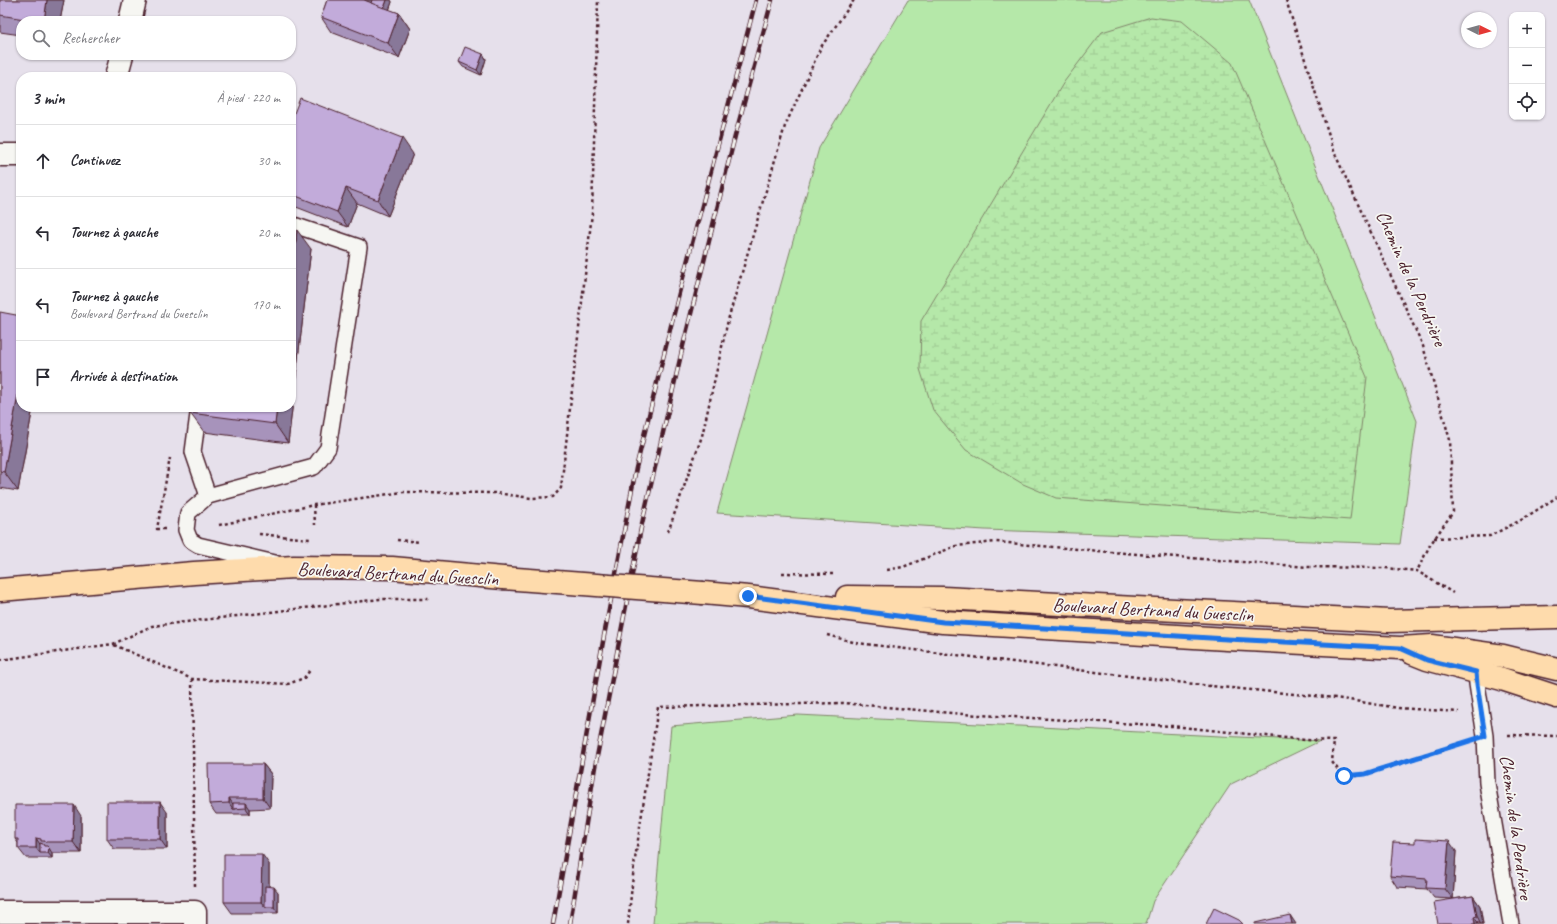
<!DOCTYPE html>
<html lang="fr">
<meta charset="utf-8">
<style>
:root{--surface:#fff;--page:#f7f7f7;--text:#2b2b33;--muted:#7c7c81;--line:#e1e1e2}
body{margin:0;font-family:Caveat,sans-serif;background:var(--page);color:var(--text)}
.controls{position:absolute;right:12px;top:12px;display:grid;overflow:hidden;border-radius:8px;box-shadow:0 1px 3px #0004}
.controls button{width:36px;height:36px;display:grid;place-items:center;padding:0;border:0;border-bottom:1px solid var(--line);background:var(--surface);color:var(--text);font:20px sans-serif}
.compass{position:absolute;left:1461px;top:12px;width:36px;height:36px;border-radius:50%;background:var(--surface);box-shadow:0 1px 3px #0004;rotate:95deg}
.stop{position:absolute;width:12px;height:12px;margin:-9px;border:3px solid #1a73e8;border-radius:50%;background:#fff}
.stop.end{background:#1a73e8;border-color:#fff;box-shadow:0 1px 4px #0008}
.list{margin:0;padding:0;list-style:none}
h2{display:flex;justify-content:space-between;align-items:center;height:52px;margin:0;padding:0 16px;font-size:17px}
h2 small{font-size:13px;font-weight:400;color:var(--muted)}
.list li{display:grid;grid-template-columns:26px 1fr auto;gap:12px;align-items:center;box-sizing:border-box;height:72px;padding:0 16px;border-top:1px solid var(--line)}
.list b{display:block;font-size:15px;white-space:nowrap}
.list p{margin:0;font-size:13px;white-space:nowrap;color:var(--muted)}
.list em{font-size:13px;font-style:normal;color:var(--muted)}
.icon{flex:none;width:22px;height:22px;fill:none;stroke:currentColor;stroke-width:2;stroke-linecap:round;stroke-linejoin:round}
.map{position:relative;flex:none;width:1557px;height:924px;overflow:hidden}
.search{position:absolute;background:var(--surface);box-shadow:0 1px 3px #0004;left:16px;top:16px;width:280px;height:44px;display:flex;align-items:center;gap:10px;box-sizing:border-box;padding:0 14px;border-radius:16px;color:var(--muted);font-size:15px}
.panel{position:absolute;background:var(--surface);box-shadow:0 1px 3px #0004;left:16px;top:72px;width:280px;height:340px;border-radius:16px}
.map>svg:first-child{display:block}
.grass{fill:#b5e8a9;stroke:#80846a}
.wetland{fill:url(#wetland-marsh);stroke:#80846a}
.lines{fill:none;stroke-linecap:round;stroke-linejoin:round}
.service-casing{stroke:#4a1f2b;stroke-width:18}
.minor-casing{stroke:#4a1f2b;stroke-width:25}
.primary-casing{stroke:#4a1f2b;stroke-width:25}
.path{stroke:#4a1f2b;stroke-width:2.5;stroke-dasharray:3 3;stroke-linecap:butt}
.service{stroke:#f6f6f2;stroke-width:15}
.minor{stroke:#f6f6f2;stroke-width:22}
.primary{stroke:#fedbac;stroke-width:22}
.rail-casing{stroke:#4a1f2b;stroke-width:4.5}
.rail{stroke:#f6f6f2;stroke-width:3;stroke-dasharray:9;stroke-linecap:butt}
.primary-bridge-casing{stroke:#4a1f2b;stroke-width:25;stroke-linecap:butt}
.primary-bridge{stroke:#fedbac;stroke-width:22}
.wall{fill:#a793bb;stroke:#4a1f2b}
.shaded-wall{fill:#887899;stroke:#4a1f2b}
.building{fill:#c2abda;stroke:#4a1f2b}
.route{stroke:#1a73e8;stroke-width:5}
.labels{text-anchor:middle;stroke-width:3.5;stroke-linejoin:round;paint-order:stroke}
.street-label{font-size:19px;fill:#4a1f2b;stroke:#f6f6f2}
</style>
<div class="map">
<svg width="1557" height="924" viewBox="0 0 1557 924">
<defs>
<pattern id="wetland-marsh" width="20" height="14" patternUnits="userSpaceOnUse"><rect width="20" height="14" fill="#b5e8a9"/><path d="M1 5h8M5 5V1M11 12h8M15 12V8" fill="none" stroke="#9dc792"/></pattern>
</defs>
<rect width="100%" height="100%" fill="#e6e0eb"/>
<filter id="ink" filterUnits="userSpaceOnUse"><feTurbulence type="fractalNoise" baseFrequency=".025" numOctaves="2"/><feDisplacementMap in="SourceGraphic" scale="8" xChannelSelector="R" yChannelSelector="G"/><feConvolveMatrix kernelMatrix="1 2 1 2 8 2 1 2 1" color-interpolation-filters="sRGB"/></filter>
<g filter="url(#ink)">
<g class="grass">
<path d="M908,0H1249L1417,421L1400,544L985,530L717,513L819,148Z"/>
<path d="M798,715L1320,741L1231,784L1153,901L1146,924H653L671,726Z"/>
</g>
<path class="wetland" d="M1151,17L1182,21L1232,63L1367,377L1350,520L1056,498L1023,484L966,450L933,410L920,369L921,321L1064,82L1102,32Z"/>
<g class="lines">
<defs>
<g id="service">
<path d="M199,407L193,452L208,496"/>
<path d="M275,563L198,545L190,540L186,530L188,513L208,496L314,467L328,448L359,247L291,224"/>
<path d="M1476,672L1477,684L1485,736L1487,783L1511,924"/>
</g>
<g id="minor">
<path d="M130,21L135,0"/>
<path d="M116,77L122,55"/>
<path d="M0,155H21"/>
<path d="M0,912H195V924"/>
</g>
<g id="primary">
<path d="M0,590L194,573L294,567L392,568L503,578"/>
<path d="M703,593L748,597L943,622L1227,639L1400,648L1432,646L1503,656L1557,669"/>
<path d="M847,597L943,598L1389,621L1557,617"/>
<path d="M1412,653L1427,659L1502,679L1557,697"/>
</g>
</defs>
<use href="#service" class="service-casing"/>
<use href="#minor" class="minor-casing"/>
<use href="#primary" class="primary-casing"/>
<g class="path">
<path d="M1286,0L1335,154L1423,346L1450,440L1453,512L1430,545L1417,571"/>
<path d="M314,505L315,525"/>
<path d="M219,525L314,505L403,492L496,493L531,498L553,497L561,488L592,213L598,0"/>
<path d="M165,529H157L170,458"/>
<path d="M668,532L702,436L728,320L785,126L821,47L854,0"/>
<path d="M259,534L310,539"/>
<path d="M1434,538L1490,536L1523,519L1557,497"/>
<path d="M397,540L420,542"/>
<path d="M887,570L903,567L956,546L996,542L1111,552L1309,567L1385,568L1417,571L1453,593"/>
<path d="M782,573L833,574"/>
<path d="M827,635L857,643L981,658L1210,686L1336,698L1398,708L1459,712"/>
<path d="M114,645L192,679L288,684L304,678L311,669"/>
<path d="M0,660L113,644L152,626L380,599H429"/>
<path d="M192,679L195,886"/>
<path d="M1508,735L1557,736"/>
<path d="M628,924L634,866L658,707L843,703L962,714L1172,726L1305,740L1334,741L1332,762L1344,777L1365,774L1462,743"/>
</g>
<use href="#service" class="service"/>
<use href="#minor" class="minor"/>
<use href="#primary" class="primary"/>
<defs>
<g id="rail">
<path d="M553,924L604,636L636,468L679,293L756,0"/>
<path d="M570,924L595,767L641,528L683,346L735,136L772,0"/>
</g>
</defs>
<use href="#rail" class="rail-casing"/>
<use href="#rail" class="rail"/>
<defs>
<path id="primary-bridge" d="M503,578L703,593"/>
</defs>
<use href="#primary-bridge" class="primary-bridge-casing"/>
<use href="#primary-bridge" class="primary-bridge"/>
</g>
<g class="wall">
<path d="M0,0H64L60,21H21V35L0,32Z"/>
<path d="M327,0H391L392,2L389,10L399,13L410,29L399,58L331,32L321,17Z"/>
<path d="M483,54L486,59L481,75L463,67L459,62Z"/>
<path d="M291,121L413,154L388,216L357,203L348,227L291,205Z"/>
<path d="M311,249L288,443L204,432L190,413Z"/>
<path d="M0,312L21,407H33L18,491L0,488Z"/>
<path d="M263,764L271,774L270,808L250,809V814H216L209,804Z"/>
<path d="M167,812V849H114L107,839Z"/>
<path d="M81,816V853H52V858H26L18,848V843L15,839Z"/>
<path d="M1415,843L1456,851L1453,899L1473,896L1480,906L1483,924H1438L1452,899L1434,898L1427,889L1397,887L1390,876Z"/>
<path d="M269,864V887L278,892V913H232L224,902Z"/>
</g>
<g class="shaded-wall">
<path d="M47,0H64L60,21H44Z"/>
<path d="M362,0H378L373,11Z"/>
<path d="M387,0H391L392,2L386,19L382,14Z"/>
<path d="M399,13L410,29L399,58L388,43Z"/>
<path d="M483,54L486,59L481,75L477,70Z"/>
<path d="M402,138L413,154L388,216L378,200Z"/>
<path d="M346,188L357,203L348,227L337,212Z"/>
<path d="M297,230L311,249L288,443L275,424L277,407H291V284Z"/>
<path d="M21,378V407H33L18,491L4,472Z"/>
<path d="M263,764L271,774L270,808L263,798Z"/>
<path d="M229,798L236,809H233L229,803Z"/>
<path d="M160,802L167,812V849L160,839Z"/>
<path d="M246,803L250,809V814L246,808Z"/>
<path d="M74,805L81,816V853L73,842Z"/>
<path d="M36,838L43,849L40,853L36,848Z"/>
<path d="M1449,841L1456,851L1453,899L1445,889Z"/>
<path d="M49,848L52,853V858L48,853Z"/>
<path d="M262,854L269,864V907H265L261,902Z"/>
<path d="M274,887L278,892V913L274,907Z"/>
<path d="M1473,896L1480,906L1483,924H1480V922L1477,916Z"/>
<path d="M1290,915L1296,924H1292Z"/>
<path d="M1474,917L1479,924H1475Z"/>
</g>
<g class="building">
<path d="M0,0H47L44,21H36L0,15Z"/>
<path d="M327,0H364L399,13L388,43L321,17Z"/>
<path d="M372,0H387L384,8L371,3Z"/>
<path d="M465,47L483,54L477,70L459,62Z"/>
<path d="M300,98L402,138L378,200L346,188L337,212L291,194V121Z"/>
<path d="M291,229L297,230L291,284Z"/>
<path d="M0,312L21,316V378L4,472L0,471Z"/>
<path d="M191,407H277L275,424L190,413Z"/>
<path d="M208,764H263V798H229V803L209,804Z"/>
<rect x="107" y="802" width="53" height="37"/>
<path d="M233,803H246V808L233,809Z"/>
<path d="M15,805H74L73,842H45V841H41V839L36,838V848H18V839H15Z"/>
<path d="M1415,839L1449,841L1445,889L1426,888L1427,879L1390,876L1393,842L1415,843Z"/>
<path d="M40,843L43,844L44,846H47L49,848L48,853H40Z"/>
<path d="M224,854H262L261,902H224Z"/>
<path d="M265,886L274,887V907H265Z"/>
<path d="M1473,896L1477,916L1474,917L1475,924H1438L1434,902Z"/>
<path d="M1214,908L1239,920L1243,924H1206Z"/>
<path d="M1290,915L1292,924H1255V923Z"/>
<path d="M1477,922H1480V924H1478Z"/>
</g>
</g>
<g class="lines" filter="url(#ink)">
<path class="route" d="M748,596L943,622L1227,639L1400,648L1427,660L1476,672L1477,684L1485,736L1365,774L1344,776"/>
</g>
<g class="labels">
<g class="street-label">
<text transform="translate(1412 278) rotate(66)" y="7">Chemin de la Perdrière</text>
<text transform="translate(398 573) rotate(3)" y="7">Boulevard Bertrand du Guesclin</text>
<text transform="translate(1153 609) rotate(3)" y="7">Boulevard Bertrand du Guesclin</text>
<text transform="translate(1517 827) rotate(82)" y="7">Chemin de la Perdrière</text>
</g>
</g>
</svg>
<div class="controls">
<button>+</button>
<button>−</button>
<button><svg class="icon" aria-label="locate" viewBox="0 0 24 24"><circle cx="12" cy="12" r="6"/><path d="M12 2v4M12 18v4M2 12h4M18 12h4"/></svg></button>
</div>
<svg class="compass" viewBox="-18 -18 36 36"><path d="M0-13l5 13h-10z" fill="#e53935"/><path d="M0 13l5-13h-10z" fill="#7c7c81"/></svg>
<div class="stop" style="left:1344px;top:776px"></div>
<div class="stop end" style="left:748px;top:596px"></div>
<div class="search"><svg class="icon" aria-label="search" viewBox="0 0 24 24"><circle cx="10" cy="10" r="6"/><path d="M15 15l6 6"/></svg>Rechercher</div>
<section class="panel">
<h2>3 min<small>À pied · 220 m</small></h2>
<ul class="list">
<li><svg class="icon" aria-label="ahead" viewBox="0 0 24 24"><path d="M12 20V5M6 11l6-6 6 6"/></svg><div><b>Continuez</b></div><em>30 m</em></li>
<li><svg class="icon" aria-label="left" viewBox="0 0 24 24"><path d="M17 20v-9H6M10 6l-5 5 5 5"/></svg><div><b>Tournez à gauche</b></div><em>20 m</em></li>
<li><svg class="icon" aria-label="left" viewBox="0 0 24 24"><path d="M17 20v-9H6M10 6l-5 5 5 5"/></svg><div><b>Tournez à gauche</b><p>Boulevard Bertrand du Guesclin</p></div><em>170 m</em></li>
<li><svg class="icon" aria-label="arrive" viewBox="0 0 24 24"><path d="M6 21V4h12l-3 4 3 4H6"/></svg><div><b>Arrivée à destination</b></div></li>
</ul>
</section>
</div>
